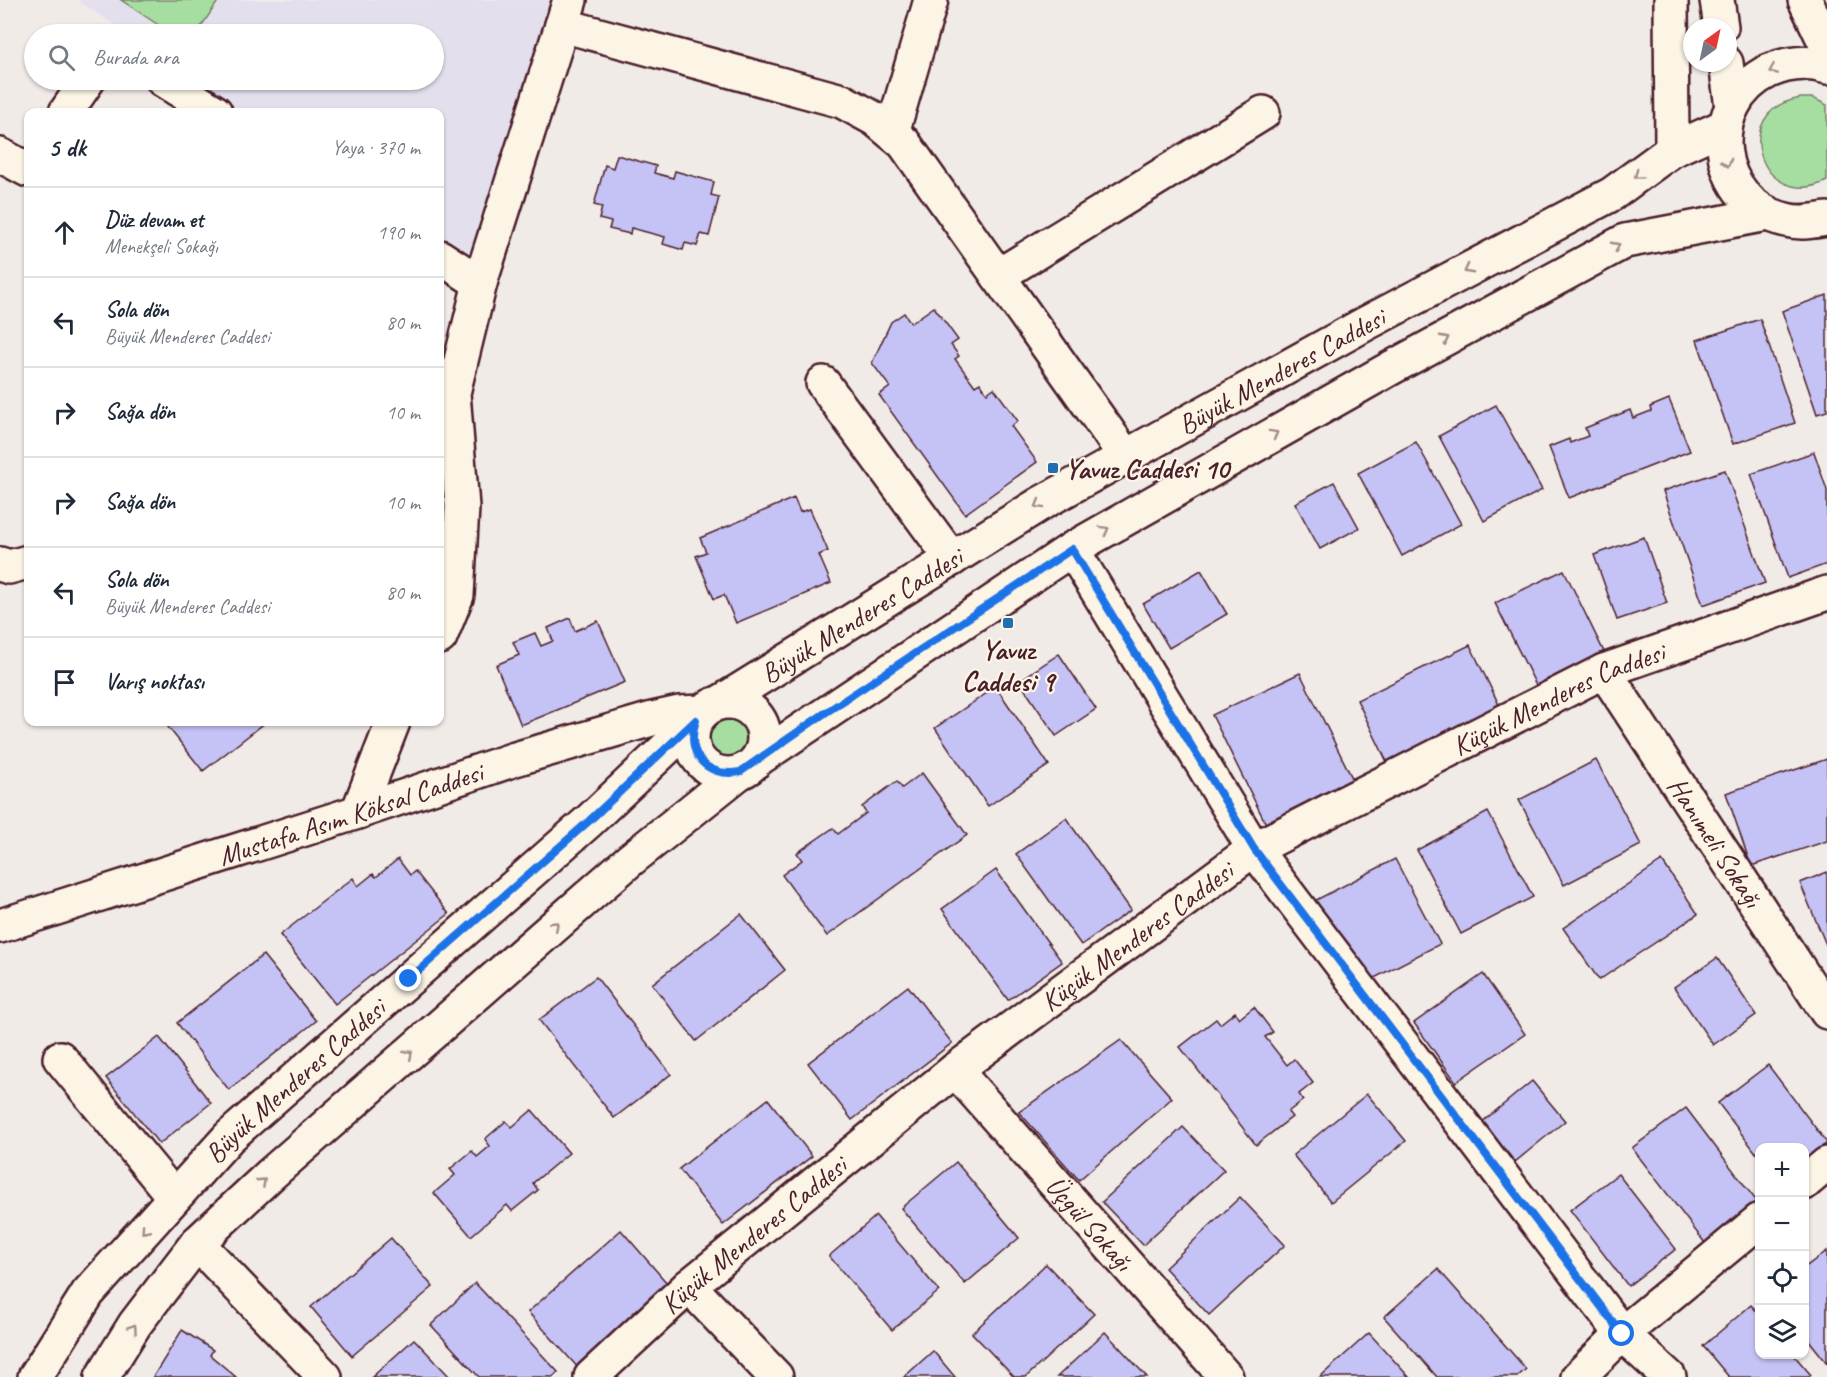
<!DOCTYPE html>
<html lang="tr">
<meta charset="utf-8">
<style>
:root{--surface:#fff;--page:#f2f2f3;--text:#1f2937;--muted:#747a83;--line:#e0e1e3}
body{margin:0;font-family:Caveat,sans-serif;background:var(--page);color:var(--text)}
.controls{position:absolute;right:18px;bottom:18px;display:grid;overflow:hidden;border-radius:12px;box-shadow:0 2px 4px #0004}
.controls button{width:54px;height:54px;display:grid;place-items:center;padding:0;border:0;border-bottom:2px solid var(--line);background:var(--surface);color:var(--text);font:30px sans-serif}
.compass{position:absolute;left:1683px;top:18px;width:54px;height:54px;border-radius:50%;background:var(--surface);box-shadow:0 2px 4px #0004;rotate:33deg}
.stop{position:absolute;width:18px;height:18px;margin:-14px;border:4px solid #1a73e8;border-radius:50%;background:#fff}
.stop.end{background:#1a73e8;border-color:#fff;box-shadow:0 2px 6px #0008}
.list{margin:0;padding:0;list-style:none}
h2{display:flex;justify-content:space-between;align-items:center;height:78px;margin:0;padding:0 24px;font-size:26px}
h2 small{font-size:20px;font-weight:400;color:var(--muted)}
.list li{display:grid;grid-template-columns:39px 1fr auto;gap:18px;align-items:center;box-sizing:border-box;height:90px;padding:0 24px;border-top:2px solid var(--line)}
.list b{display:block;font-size:22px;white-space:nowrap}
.list p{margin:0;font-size:20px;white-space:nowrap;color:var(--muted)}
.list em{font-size:20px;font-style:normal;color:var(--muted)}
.icon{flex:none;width:33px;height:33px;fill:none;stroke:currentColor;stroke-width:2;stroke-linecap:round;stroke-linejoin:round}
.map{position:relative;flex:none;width:1827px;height:1377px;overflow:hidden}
.search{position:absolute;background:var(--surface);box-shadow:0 2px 4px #0004;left:24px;top:24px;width:420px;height:66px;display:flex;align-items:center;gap:15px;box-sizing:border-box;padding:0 21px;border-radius:33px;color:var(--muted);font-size:22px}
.panel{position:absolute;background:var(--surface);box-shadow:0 2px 4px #0004;left:24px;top:108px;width:420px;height:618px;border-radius:12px}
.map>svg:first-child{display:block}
.built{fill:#e4dfec}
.green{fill:#a6dea2;stroke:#787e66;stroke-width:1.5}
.building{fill:#c5c2f5;stroke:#4a1f2b;stroke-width:1.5}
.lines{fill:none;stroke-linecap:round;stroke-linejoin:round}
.minor-casing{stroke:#4a1f2b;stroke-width:38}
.minor{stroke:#fcf5e5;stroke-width:33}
.oneway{stroke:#a38a88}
.route{stroke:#1a73e8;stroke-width:8}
.poi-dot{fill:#1f6fb2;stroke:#fcf5e5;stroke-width:2}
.labels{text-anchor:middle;stroke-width:4.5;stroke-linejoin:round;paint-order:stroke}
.street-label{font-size:28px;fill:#4a1f2b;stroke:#fcf5e5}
.poi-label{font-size:28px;font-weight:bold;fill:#4a1f2b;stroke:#fcf5e5;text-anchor:start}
</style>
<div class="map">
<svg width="1827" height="1377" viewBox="0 0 1827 1377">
<rect width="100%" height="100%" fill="#f1ebe8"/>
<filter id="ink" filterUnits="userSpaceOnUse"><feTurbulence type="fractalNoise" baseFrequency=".0167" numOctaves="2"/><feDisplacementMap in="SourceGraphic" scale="12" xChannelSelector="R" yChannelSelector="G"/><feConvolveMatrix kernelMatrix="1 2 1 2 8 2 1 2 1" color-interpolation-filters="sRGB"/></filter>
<g filter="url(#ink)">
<path class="built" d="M77,0H570L486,279L440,247V112H242L194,80H434V34H128Z"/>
<g class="green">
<path d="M121,0H219L196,34H172Z"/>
<path d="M1801,98H1813L1827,105V181C1760,213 1727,109 1801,98Z"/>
<circle cx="728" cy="738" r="19"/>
</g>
<g class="building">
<path d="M617,155L656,166L654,173L673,178L675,171L714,182L711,195L719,197L709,236L701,234L697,246L685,243L683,250L663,244L665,237L631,228L630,234L609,229L611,222L599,219L602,207L594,205L605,165L613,168Z"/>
<path d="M1827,295V411L1817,414L1782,311Z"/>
<path d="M934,307L958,340L951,345L959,356L955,359L975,386L980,383L987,393L994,388L1018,421L1011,426L1037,462L965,514L879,395L890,387L872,363L891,322L904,313L911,323Z"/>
<path d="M1760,319L1795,423L1733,444L1697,340Z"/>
<path d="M1669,399L1690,451L1569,498L1549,447L1569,439L1570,443L1588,436L1585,428L1630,410L1633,418L1651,411L1650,407Z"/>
<path d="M1496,405L1542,490L1484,521L1439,436Z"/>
<path d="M1416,442L1461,524L1402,556L1358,473Z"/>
<path d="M1814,452L1827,490V564L1788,578L1751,474Z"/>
<path d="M1725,470L1765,583L1703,605L1663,491Z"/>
<path d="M1334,482L1359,528L1320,549L1295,503Z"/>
<path d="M794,498L800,512L810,509L828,551L819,555L831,583L736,623L724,595L714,599L696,556L706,552L700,538Z"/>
<path d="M1644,537L1667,603L1617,620L1594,555Z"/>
<path d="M1201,570L1227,614L1169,648L1143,604Z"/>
<path d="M1564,570L1604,652L1536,685L1495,603Z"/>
<path d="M570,618L575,631L598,621L625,682L521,725L496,665L519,655L513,642L535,633L541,646L553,641L548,628Z"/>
<path d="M1470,645L1504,715L1391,770L1357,700Z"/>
<path d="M1059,654L1096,709L1056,736L1019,681Z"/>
<path d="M1300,673L1358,790L1270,832L1212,715Z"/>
<path d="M996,687L1049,765L988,806L935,728Z"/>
<path d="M164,722H266L203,771Z"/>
<path d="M1827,759V841L1751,866L1726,793Z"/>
<path d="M1596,760L1641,845L1564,885L1519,800Z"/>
<path d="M922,773L967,835L827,936L782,875L802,860L797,853L833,828L838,834L866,813L862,807L897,781L902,788Z"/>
<path d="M1488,812L1533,897L1461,934L1417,850Z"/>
<path d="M1066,818L1131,910L1081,945L1016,854Z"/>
<path d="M398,859L410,875L415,871L449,914L335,1004L280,935L353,878L358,886L373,874L376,877Z"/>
<path d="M1395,859L1440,944L1361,985L1316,900Z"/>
<path d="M1662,861L1698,914L1599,980L1563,928Z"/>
<path d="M996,870L1062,962L1008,1000L942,909Z"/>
<path d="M1827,872V947L1800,883Z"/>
<path d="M741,914L785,970L696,1041L652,984Z"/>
<path d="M263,955L316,1021L229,1090L177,1023Z"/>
<path d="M1717,958L1756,1015L1713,1045L1674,987Z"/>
<path d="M1483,974L1525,1034L1456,1082L1414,1023Z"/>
<path d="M596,977L671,1074L614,1118L539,1020Z"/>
<path d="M908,986L952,1043L852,1120L808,1063Z"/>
<path d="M1254,1007L1273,1032L1265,1037L1287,1065L1294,1059L1313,1083L1299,1094L1303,1100L1288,1112L1292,1117L1256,1145L1180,1047L1216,1019L1220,1024L1235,1012L1240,1018Z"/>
<path d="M159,1037L211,1103L159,1144L106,1078Z"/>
<path d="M1121,1040L1172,1098L1079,1180L1019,1112Z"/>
<path d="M1768,1065L1827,1143L1804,1160V1148H1760V1158L1718,1103Z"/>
<path d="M1532,1081L1565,1121L1515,1162L1482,1122Z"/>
<path d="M1367,1094L1406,1141L1331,1202L1293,1155Z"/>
<path d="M768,1099L812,1156L723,1225L679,1169Z"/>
<path d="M1686,1108L1758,1203L1705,1243L1632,1148Z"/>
<path d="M532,1110L569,1153L533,1183L538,1190L512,1211L507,1205L471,1236L434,1193L455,1175L450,1169L472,1151L477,1157L490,1146L485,1139L506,1121L512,1127Z"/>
<path d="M1183,1127L1224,1170L1143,1245L1102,1202Z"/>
<path d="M956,1162L1019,1238L965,1284L901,1208Z"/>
<path d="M1618,1174L1676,1249L1628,1286L1570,1210Z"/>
<path d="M1240,1197L1285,1245L1209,1315L1165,1268Z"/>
<path d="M876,1216L939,1291L892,1330L829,1256Z"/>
<path d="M621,1230L673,1290L581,1371L528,1312Z"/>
<path d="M391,1238L433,1287L352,1356L311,1307Z"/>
<path d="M1827,1251V1363L1804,1334V1268Z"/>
<path d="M1046,1264L1094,1314L1026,1377H1014L972,1333Z"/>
<path d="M1438,1269L1526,1369L1517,1377H1437L1384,1317Z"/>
<path d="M475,1283L558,1372L553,1377H479L431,1325Z"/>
<path d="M1751,1305L1760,1315V1354H1793L1811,1375L1809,1377H1729L1703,1346Z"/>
<path d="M182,1330L213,1350L210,1355L236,1377H153Z"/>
<path d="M1105,1332L1147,1377H1057Z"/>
<path d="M1369,1333L1409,1377H1320Z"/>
<path d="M414,1339L450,1377H372Z"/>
<path d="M933,1351L955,1377H904Z"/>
</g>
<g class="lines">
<defs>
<g id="minor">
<path d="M1671,0L1672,150"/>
<path d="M1717,0L1721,27"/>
<path d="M1805,0L1827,46"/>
<path d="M562,25L842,101L875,119L904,143L1126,457"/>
<path d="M1726,63L1732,107"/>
<path d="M1827,67C1808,61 1787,63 1769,71C1701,104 1713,203 1786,220C1800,224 1813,221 1827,219"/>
<path d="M163,80L215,112"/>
<path d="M66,112L88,80"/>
<path d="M892,133L931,0"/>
<path d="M0,155L28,170"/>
<path d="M440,257L480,283"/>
<path d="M998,276L1263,113"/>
<path d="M823,383L952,559"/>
<path d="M1072,549L1254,849L1622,1334L1669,1377"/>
<path d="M0,564L9,567L28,562"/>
<path d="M440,637L457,595L462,507L453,393L480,283L570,0"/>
<path id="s1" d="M1604,671L1827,1012"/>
<circle cx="728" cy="738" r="36"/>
<path id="s2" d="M721,702L1040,504L1365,324L1612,194L1672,150L1725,126"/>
<path d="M758,759L1072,549L1391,368L1625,241L1767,214"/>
<path d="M358,812L393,722"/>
<path id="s3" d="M0,926L358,812L515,759L652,719L679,713L703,712"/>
<path d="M60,1058L174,1197"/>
<path id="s4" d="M955,1070L1226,1377"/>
<path d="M1804,1183L1827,1164"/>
<path d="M197,1243L325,1377"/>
<path d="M689,1286L776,1377"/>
<path id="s5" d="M35,1377L88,1293L229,1137L589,821L696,720"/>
<path d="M102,1377L135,1324L197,1243L271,1174L630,860L740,772"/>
<path id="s6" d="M591,1377L689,1286L955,1070L1254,849L1604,671L1827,593"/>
<path d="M1578,1377L1622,1334L1760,1220"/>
</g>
</defs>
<use href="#minor" class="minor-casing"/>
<use href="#minor" class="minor"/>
</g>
<defs><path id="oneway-chevron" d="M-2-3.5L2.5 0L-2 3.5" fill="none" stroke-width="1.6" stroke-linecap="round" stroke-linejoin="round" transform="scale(1.5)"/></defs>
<g class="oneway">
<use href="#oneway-chevron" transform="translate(1773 70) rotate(157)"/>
<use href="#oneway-chevron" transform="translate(1727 163) rotate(75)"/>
<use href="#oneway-chevron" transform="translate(1638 175) rotate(144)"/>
<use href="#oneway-chevron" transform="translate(1616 246) rotate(-28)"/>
<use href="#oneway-chevron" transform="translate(1468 270) rotate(152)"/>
<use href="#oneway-chevron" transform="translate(1445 339) rotate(-28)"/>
<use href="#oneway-chevron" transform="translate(1274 434) rotate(-29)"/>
<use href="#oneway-chevron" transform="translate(1039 505) rotate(150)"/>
<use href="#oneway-chevron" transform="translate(1105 530) rotate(-29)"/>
<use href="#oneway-chevron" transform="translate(555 925) rotate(-41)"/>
<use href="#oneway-chevron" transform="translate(409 1054) rotate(-41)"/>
<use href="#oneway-chevron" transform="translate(262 1182) rotate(-43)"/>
<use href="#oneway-chevron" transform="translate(145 1230) rotate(132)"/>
<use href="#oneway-chevron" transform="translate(133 1328) rotate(-56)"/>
</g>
</g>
<g class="lines" filter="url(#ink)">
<path class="route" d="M409,979L589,821L696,720C685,754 706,778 740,772L825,713L1072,549L1254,849L1622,1334"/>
</g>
<g class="poi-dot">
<rect x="1047" y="462" width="12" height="12" rx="3"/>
<rect x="1002" y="617" width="12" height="12" rx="3"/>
</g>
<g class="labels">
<g class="street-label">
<text dy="10" stroke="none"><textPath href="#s2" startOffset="651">Büyük Menderes Caddesi</textPath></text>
<text dy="10" stroke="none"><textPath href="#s2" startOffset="165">Büyük Menderes Caddesi</textPath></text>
<text dy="10" stroke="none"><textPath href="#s6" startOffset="1188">Küçük Menderes Caddesi</textPath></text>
<text dy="10" stroke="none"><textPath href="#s3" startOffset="368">Mustafa Asım Köksal Caddesi</textPath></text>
<text dy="10" stroke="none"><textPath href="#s1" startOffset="204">Hanımeli Sokağı</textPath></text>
<text dy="10" stroke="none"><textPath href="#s6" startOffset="702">Küçük Menderes Caddesi</textPath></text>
<text dy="10" stroke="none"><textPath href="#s5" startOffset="396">Büyük Menderes Caddesi</textPath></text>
<text dy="10" stroke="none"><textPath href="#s4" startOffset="204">Üçgül Sokağı</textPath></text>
<text dy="10" stroke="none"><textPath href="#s6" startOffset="216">Küçük Menderes Caddesi</textPath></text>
</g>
<g class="poi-label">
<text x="1065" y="478">Yavuz Caddesi 10</text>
<text x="1008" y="659" text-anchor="middle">Yavuz<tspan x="1008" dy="32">Caddesi 9</tspan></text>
</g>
</g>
</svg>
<div class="controls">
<button>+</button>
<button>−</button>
<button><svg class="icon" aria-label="locate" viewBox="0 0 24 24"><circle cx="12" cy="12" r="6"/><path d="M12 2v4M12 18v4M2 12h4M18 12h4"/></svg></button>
<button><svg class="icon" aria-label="layers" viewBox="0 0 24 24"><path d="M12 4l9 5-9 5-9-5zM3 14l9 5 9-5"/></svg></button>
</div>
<svg class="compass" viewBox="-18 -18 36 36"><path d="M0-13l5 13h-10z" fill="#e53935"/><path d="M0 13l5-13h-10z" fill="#747a83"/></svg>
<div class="stop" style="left:1622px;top:1334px"></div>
<div class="stop end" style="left:409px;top:979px"></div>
<div class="search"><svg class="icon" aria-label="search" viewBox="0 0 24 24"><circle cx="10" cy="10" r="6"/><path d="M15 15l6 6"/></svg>Burada ara</div>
<section class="panel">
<h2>5 dk<small>Yaya · 370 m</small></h2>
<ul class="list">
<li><svg class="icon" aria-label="ahead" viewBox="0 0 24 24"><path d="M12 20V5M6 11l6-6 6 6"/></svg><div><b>Düz devam et</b><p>Menekşeli Sokağı</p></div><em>190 m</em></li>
<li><svg class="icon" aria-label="left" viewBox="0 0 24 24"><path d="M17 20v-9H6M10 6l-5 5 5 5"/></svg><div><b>Sola dön</b><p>Büyük Menderes Caddesi</p></div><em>80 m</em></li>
<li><svg class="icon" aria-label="right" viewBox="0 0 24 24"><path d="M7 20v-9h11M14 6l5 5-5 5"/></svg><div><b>Sağa dön</b></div><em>10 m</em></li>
<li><svg class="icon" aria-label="right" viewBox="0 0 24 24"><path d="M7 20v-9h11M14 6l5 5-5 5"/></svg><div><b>Sağa dön</b></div><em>10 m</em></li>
<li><svg class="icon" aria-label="left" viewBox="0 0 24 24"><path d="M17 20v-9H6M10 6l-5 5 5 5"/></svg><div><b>Sola dön</b><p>Büyük Menderes Caddesi</p></div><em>80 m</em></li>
<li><svg class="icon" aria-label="arrive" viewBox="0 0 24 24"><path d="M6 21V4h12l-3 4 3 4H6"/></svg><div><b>Varış noktası</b></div></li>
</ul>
</section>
</div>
